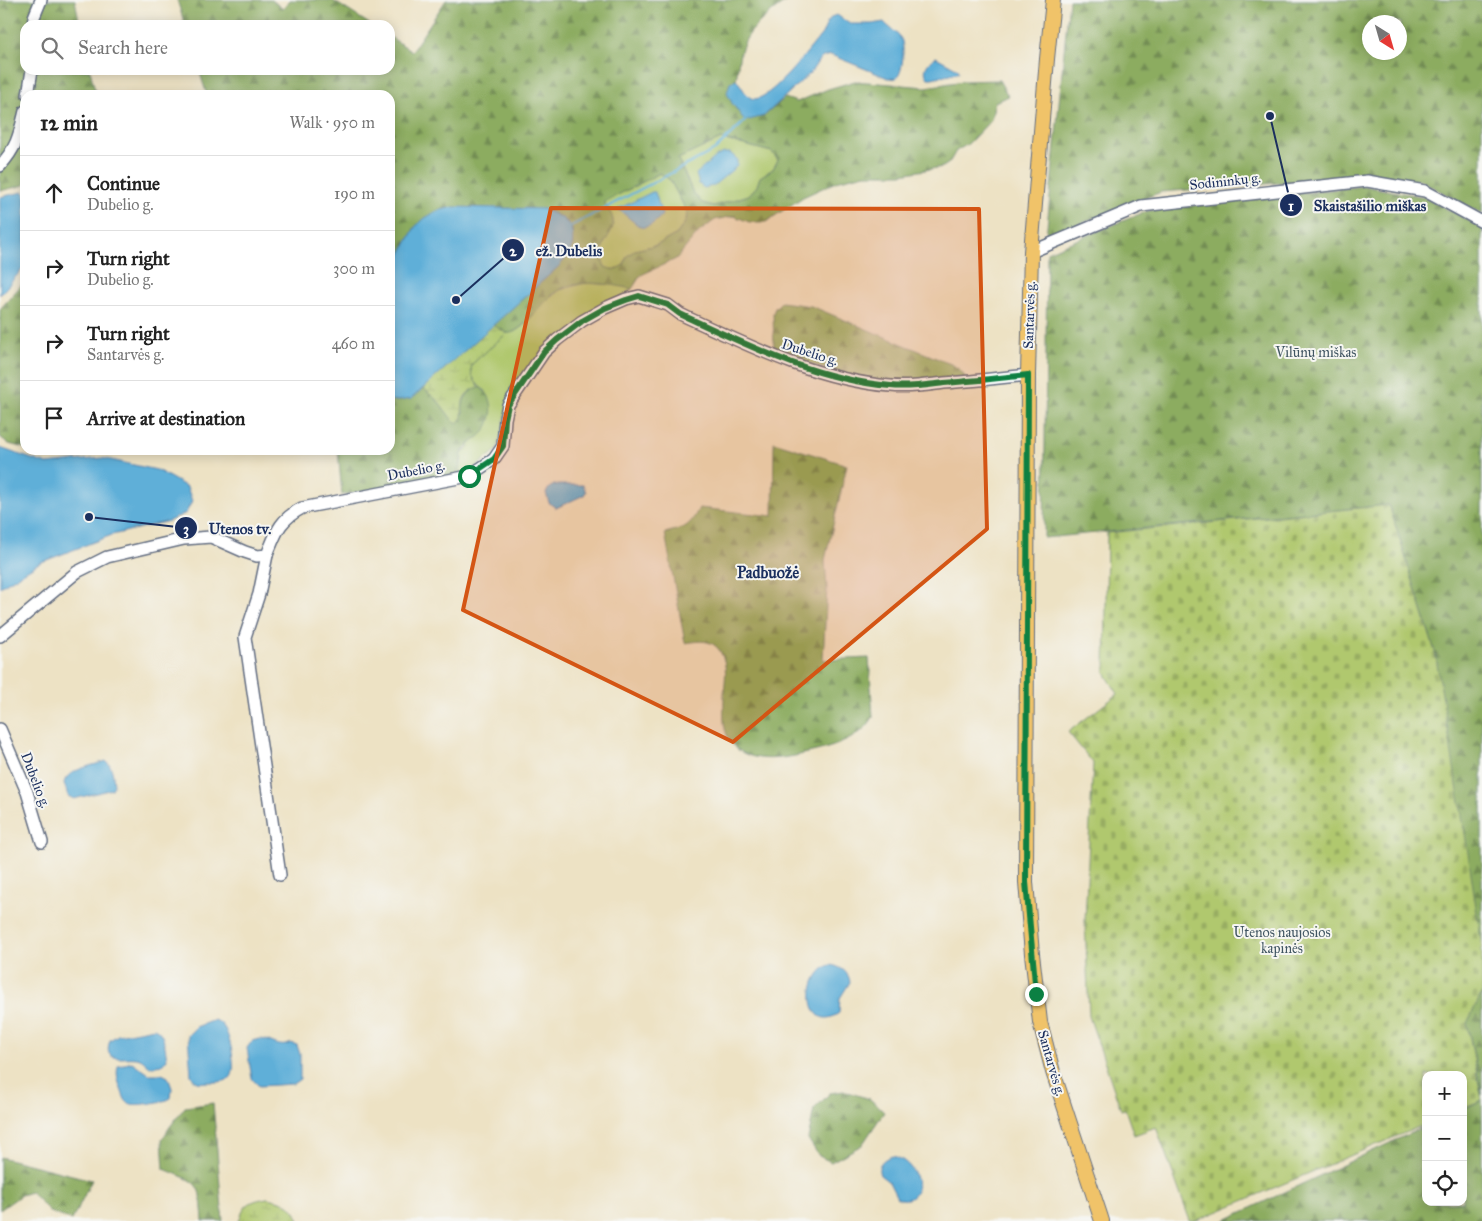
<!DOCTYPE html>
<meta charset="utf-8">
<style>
:root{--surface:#fff;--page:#f2f2f2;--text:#222;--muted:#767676;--line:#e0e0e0}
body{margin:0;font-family:"IM FELL Great Primer",serif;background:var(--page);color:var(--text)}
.controls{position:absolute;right:15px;bottom:15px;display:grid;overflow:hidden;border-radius:10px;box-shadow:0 2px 12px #0003}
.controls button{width:45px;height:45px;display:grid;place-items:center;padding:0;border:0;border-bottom:1px solid var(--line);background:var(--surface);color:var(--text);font:25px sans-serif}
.compass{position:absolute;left:1362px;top:15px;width:45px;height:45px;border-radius:50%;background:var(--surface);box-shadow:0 2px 12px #0003;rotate:143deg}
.stop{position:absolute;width:15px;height:15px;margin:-11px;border:4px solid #0b8043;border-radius:50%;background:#fff}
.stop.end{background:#0b8043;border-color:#fff;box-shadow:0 1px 5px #0008}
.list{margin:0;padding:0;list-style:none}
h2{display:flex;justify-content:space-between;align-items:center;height:65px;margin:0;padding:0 20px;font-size:21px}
h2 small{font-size:16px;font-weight:400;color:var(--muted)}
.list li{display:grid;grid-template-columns:32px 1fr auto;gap:15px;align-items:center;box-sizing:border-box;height:75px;padding:0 20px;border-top:1px solid var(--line)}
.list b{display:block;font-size:19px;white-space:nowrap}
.list p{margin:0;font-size:16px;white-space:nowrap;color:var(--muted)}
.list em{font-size:16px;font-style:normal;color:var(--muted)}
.icon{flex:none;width:28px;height:28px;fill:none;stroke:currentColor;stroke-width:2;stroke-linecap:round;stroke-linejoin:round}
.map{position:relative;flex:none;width:1482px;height:1221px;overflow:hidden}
.search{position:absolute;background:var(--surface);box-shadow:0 2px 12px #0003;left:20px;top:20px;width:375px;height:55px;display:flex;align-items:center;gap:12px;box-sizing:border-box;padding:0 18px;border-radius:15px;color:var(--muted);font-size:19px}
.panel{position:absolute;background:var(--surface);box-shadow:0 2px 12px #0003;left:20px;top:90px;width:375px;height:365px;border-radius:15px}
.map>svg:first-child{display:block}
.green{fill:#b0c86e;stroke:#667c66}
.forest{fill:url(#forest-firs);stroke:#546e60;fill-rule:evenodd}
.wetland{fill:url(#wetland-marsh);stroke:#667c66}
.cemetery{fill:url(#cemetery-stones);stroke:#667c66}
.water{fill:#5eafd8;stroke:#3c6f9b}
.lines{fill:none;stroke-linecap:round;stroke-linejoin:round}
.stream{stroke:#5eafd8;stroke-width:2.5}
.minor-casing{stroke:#646e82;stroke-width:14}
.major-casing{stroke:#646e82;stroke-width:16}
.minor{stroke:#fff;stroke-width:11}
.major{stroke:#f0c369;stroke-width:14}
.route{stroke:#0b8043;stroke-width:6}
.marked{fill:#d45514;fill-opacity:0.2;stroke:#d45514;stroke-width:4;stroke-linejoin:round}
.labels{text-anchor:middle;stroke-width:4;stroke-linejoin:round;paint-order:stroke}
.street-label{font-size:14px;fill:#1b2f5e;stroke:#f6f6f2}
.park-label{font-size:14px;fill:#405562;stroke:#f6f6f2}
.quarter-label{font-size:16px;font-weight:bold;fill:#1b2f5e;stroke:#f6f6f2}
.leader{fill:none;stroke:#1b2f5e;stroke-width:2}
.callout-dot{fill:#1b2f5e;stroke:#f6f6f2;stroke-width:2}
.mark-label{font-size:15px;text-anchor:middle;font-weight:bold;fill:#fff}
.callout-label{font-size:15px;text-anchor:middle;font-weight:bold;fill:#1b2f5e;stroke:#f6f6f2;stroke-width:4;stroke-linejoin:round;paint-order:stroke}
</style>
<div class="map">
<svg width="1482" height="1221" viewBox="0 0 1482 1221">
<defs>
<pattern id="forest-firs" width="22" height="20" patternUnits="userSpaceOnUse" patternTransform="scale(1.25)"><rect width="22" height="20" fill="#8cac61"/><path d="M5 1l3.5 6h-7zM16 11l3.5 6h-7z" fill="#728c53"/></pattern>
<pattern id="wetland-marsh" width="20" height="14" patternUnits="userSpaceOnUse" patternTransform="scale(1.25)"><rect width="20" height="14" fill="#b0c86e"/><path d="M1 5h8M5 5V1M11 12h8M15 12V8" fill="none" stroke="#97ac62"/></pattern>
<pattern id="cemetery-stones" width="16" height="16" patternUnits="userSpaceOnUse" patternTransform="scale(1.25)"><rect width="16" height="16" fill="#b0c86e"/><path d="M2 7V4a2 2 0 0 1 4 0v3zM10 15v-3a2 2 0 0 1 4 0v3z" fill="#97ac62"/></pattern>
</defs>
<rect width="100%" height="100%" fill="#f6f6f2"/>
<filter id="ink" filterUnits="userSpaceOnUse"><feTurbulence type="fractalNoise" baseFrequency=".02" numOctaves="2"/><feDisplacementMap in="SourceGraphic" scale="10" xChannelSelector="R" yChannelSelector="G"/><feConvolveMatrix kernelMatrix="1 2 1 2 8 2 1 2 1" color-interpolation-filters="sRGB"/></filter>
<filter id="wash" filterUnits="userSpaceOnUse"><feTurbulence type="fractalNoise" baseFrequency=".0096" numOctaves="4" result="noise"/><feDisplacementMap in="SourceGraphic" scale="20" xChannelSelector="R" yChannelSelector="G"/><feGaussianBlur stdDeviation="1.12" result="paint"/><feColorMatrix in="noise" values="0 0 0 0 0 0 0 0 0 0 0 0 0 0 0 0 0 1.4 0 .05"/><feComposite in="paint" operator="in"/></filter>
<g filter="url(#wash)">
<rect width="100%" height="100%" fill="#ede2c4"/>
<g class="green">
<path d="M721,139L772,152L778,160L773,169L760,177L757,186L749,195L714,206L702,203L693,193L678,159Z"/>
<path d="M660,173L670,180L687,212L686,221L677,234L657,245L635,250L627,256L624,265L614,271L605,267C598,253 604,241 612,228L604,202Z"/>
<path d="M584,283L616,285L632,289L620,299L590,313L512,390L497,450L473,469L460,474L462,454L471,443L486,391C477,386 469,376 472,364L507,333L514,332L523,326L542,304L560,290Z"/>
</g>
<g class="forest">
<path d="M0,0H75L80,25H25V70H90L96,95H25V185L0,191Z"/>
<path d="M177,0H272L283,9L290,0H332L371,25H185Z"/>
<path d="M446,0H789C771,11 749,28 742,48C738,58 738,70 736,80L730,84L764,116L785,98L797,102L828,89L855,81L926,87L963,81L999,80L1008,96L995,102L991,120L968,144L956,151L949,163L943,167L901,174H865L840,180L803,197L766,222H749L734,216L715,220L699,232L676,259L641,275L632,289C611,284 580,279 559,290C545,297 521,336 507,333C502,332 497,327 493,325L558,267L570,254L573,234L571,226L562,218L544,209L415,227L390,274V95H207L199,70H390V37L412,51ZM721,139L772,152L778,160L773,169L760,177L757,186L749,195L714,206L702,203L693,193L678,159ZM660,173L670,180L687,212L686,221L677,234L657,245L635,250L627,256L624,265L614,270L605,267C594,243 616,235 613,220C612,214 607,207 604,202Z"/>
<path d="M1069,0H1482V214L1420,180L1331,179L1161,192L1046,237ZM1370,22H1400V52H1370Z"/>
<path d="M1364,186L1425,197L1482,228V948L1435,652L1389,505L1044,538L1047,252L1147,211Z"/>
<path d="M25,281V448L9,444L0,437V309Z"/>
<path d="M781,302L811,306L953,365L960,370L966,378L889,383L834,372L774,352L773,313L775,308Z"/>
<path d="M479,387C496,396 494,418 484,432C478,439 468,443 463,451C460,457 461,467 460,474L342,495L338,450H390V400C404,403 412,398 423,388L439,402L454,422L463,414C461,400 466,392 479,387Z"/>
<path d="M774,442L847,465L825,560L827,588L823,660L869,658L873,717C862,738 834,747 812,752C785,759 741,768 727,735C722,723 724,707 724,694C725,679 728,666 721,653C713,638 699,641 685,643L665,533C686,527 689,528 699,508L773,516Z"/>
<path d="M32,450H96L52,455Z"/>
<path d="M1482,993V1095L1467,1023Z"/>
<path d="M844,1091L870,1099L884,1112L862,1145L831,1162L819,1156L808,1139L814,1109L830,1093Z"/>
<path d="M1482,1100V1221H1223L1426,1126V1202H1463V1109Z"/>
<path d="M213,1103L223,1221H203C200,1181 200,1184 164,1169L162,1140L169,1128L185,1107Z"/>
<path d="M0,1157L92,1180L72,1220L50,1212L31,1192L21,1195L0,1210Z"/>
</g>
<g class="wetland">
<path d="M493,325L507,333L472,364C469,374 474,379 479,387C460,394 463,402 462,419L457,423L454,422L439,402L423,388Z"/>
<path d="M267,1198C283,1201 293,1203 299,1221H239C244,1204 250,1201 267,1198Z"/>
</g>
<path class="cemetery" d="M1389,505L1435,652L1467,846L1482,948V993L1467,1023L1482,1100L1463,1108V1075H1426V1124L1195,1221H1190L1156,1127L1134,1135L1125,1109L1121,1110L1089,1016L1085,920L1093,763L1068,732L1118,694L1105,673L1107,533Z"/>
<g class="water">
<path d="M837,15L850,24H872L884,22C888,27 898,33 901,39C905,45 903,75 896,78C894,79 890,78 888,78L831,55L823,57L819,60L811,72L764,116L745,121L732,103L727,93L730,83L736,80C742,85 744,94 751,98C766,107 811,47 821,35C826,29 827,16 837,15Z"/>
<path d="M936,57L958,69L959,72L932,78H928C921,70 929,61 936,57Z"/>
<path d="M724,153H730L737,159V166L713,186L704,188L699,184L696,174L717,156Z"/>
<path d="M23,192L25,193V266L0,295V197Z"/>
<path d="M652,192H655L662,215C657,221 648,229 640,227L618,209Z"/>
<path d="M454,207L544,209L562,218L571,226C575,247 572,251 558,267L411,399L398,401L390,400V274L415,227L425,218L437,211Z"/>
<path d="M0,448L47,464L102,458L157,470L187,487L192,501L186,513L169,521L112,535L39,563L0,587Z"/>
<path d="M554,485H583L586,492L584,495L556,508L549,503L546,493L549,488Z"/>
<path d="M106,761C113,767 113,776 114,785L112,789L74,799L68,796L64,783C67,769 93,766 106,761Z"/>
<path d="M830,965C840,966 849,972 850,982L840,998L839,1013C807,1036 802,974 830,965Z"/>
<path d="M214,1020C218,1021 221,1023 223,1026C230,1034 238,1072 230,1078C224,1083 214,1082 207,1082C199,1083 195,1083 191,1075L188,1035L196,1027Z"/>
<path d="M154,1028C165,1032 165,1049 167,1059L162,1065L150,1067C147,1065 143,1060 140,1059C128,1054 101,1067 110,1040L118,1035Z"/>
<path d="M259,1039C271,1039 279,1050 291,1043L297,1045L300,1054V1079L293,1084L259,1086L252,1079L247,1048L252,1041Z"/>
<path d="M132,1062L149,1074H162L168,1077L172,1088L171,1098L167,1100C159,1102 135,1107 128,1103C124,1100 123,1094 121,1089C118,1081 116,1074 118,1066Z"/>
<path d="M893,1156C923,1164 925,1207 897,1198L889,1182L880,1175C876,1164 884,1158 893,1156Z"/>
</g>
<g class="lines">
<path class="stream" d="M571,226L715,150L745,121"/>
</g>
</g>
<g filter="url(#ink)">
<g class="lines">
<defs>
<g id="minor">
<path d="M33,25L34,17L41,0"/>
<path d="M28,95L32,70"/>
<path d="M0,166C17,147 19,136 25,111"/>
<path d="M1031,252L1141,206L1367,181L1425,191L1482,222"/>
<path d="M267,555L259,594L245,637L280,875"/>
<path d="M0,636L77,572L107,557L184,539L211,537L245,552L257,556L267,555C276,533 279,520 302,508L469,476L494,459L503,446L505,419L508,405L544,352L557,340L582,321L605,308L626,299L639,296L668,305L680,314C747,345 816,380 891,386C909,388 927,385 944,383C972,381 1000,378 1028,375"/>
<path d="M0,729L27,792L42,842"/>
</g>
<path id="major" d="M1053,0L1047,59L1031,252L1028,375L1026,882L1032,954L1040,1022L1053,1072L1102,1221"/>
</defs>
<use href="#minor" class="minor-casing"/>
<use href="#major" class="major-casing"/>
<use href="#minor" class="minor"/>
<use href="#major" class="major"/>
</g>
</g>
<g class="lines" filter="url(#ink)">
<path class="route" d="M469,476L494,459L503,446L505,419L508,405L544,352L557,340L582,321L605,308L626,300L639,296L668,305L680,314C747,345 816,380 891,386C909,388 927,385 944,383C972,381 1000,378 1028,375L1026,882L1036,994"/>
</g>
<path class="marked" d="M551,208L979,209L987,529L733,742L463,610Z"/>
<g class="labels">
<g class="street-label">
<text transform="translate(1225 181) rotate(-6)" y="5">Sodininkų g.</text>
<text transform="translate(1029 315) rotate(-88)" y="5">Santarvės g.</text>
<text transform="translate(810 352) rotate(18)" y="5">Dubelio g.</text>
<text transform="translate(416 470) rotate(-11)" y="5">Dubelio g.</text>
<text transform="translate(36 780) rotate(69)" y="5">Dubelio g.</text>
<text transform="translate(1052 1063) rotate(74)" y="5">Santarvės g.</text>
</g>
<g class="park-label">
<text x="1316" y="357">Vilūnų miškas</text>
<text x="1282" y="937">Utenos naujosios<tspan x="1282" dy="16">kapinės</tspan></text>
</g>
<g class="quarter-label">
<text x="768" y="578">Padbuožė</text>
</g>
</g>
<path class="leader" d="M1270 116L1291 205M456 300L513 250M89 517L186 528"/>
<g class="callout-dot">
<circle cx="1270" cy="116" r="5"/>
<circle cx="456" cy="300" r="5"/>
<circle cx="89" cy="517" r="5"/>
<circle cx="1291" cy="205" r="12"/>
<circle cx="513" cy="250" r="12"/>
<circle cx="186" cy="528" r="12"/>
</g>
<g class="mark-label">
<text x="1291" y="211">1</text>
<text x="513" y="256">2</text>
<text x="186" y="534">3</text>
</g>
<g class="callout-label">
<text x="1370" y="211">Skaistašilio miškas</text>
<text x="569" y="256">ež. Dubelis</text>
<text x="240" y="534">Utenos tv.</text>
</g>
</svg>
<div class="controls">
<button>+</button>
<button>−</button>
<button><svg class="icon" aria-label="locate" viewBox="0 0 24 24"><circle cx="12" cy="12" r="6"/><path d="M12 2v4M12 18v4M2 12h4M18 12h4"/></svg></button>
</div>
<svg class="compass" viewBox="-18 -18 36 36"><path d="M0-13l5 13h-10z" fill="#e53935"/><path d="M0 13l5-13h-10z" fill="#767676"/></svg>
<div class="stop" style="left:469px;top:476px"></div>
<div class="stop end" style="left:1036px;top:994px"></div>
<div class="search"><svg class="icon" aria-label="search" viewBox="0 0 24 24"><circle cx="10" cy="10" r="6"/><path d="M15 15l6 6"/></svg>Search here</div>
<section class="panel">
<h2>12 min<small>Walk · 950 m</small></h2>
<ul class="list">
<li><svg class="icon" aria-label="ahead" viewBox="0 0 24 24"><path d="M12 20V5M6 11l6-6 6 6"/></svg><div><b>Continue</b><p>Dubelio g.</p></div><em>190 m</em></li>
<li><svg class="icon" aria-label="right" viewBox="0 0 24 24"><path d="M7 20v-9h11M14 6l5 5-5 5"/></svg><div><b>Turn right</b><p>Dubelio g.</p></div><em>300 m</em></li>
<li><svg class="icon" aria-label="right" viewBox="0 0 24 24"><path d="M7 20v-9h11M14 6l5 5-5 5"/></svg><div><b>Turn right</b><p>Santarvės g.</p></div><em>460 m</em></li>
<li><svg class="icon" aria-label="arrive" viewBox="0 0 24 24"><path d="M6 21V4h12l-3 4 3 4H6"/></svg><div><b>Arrive at destination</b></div></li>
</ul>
</section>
</div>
